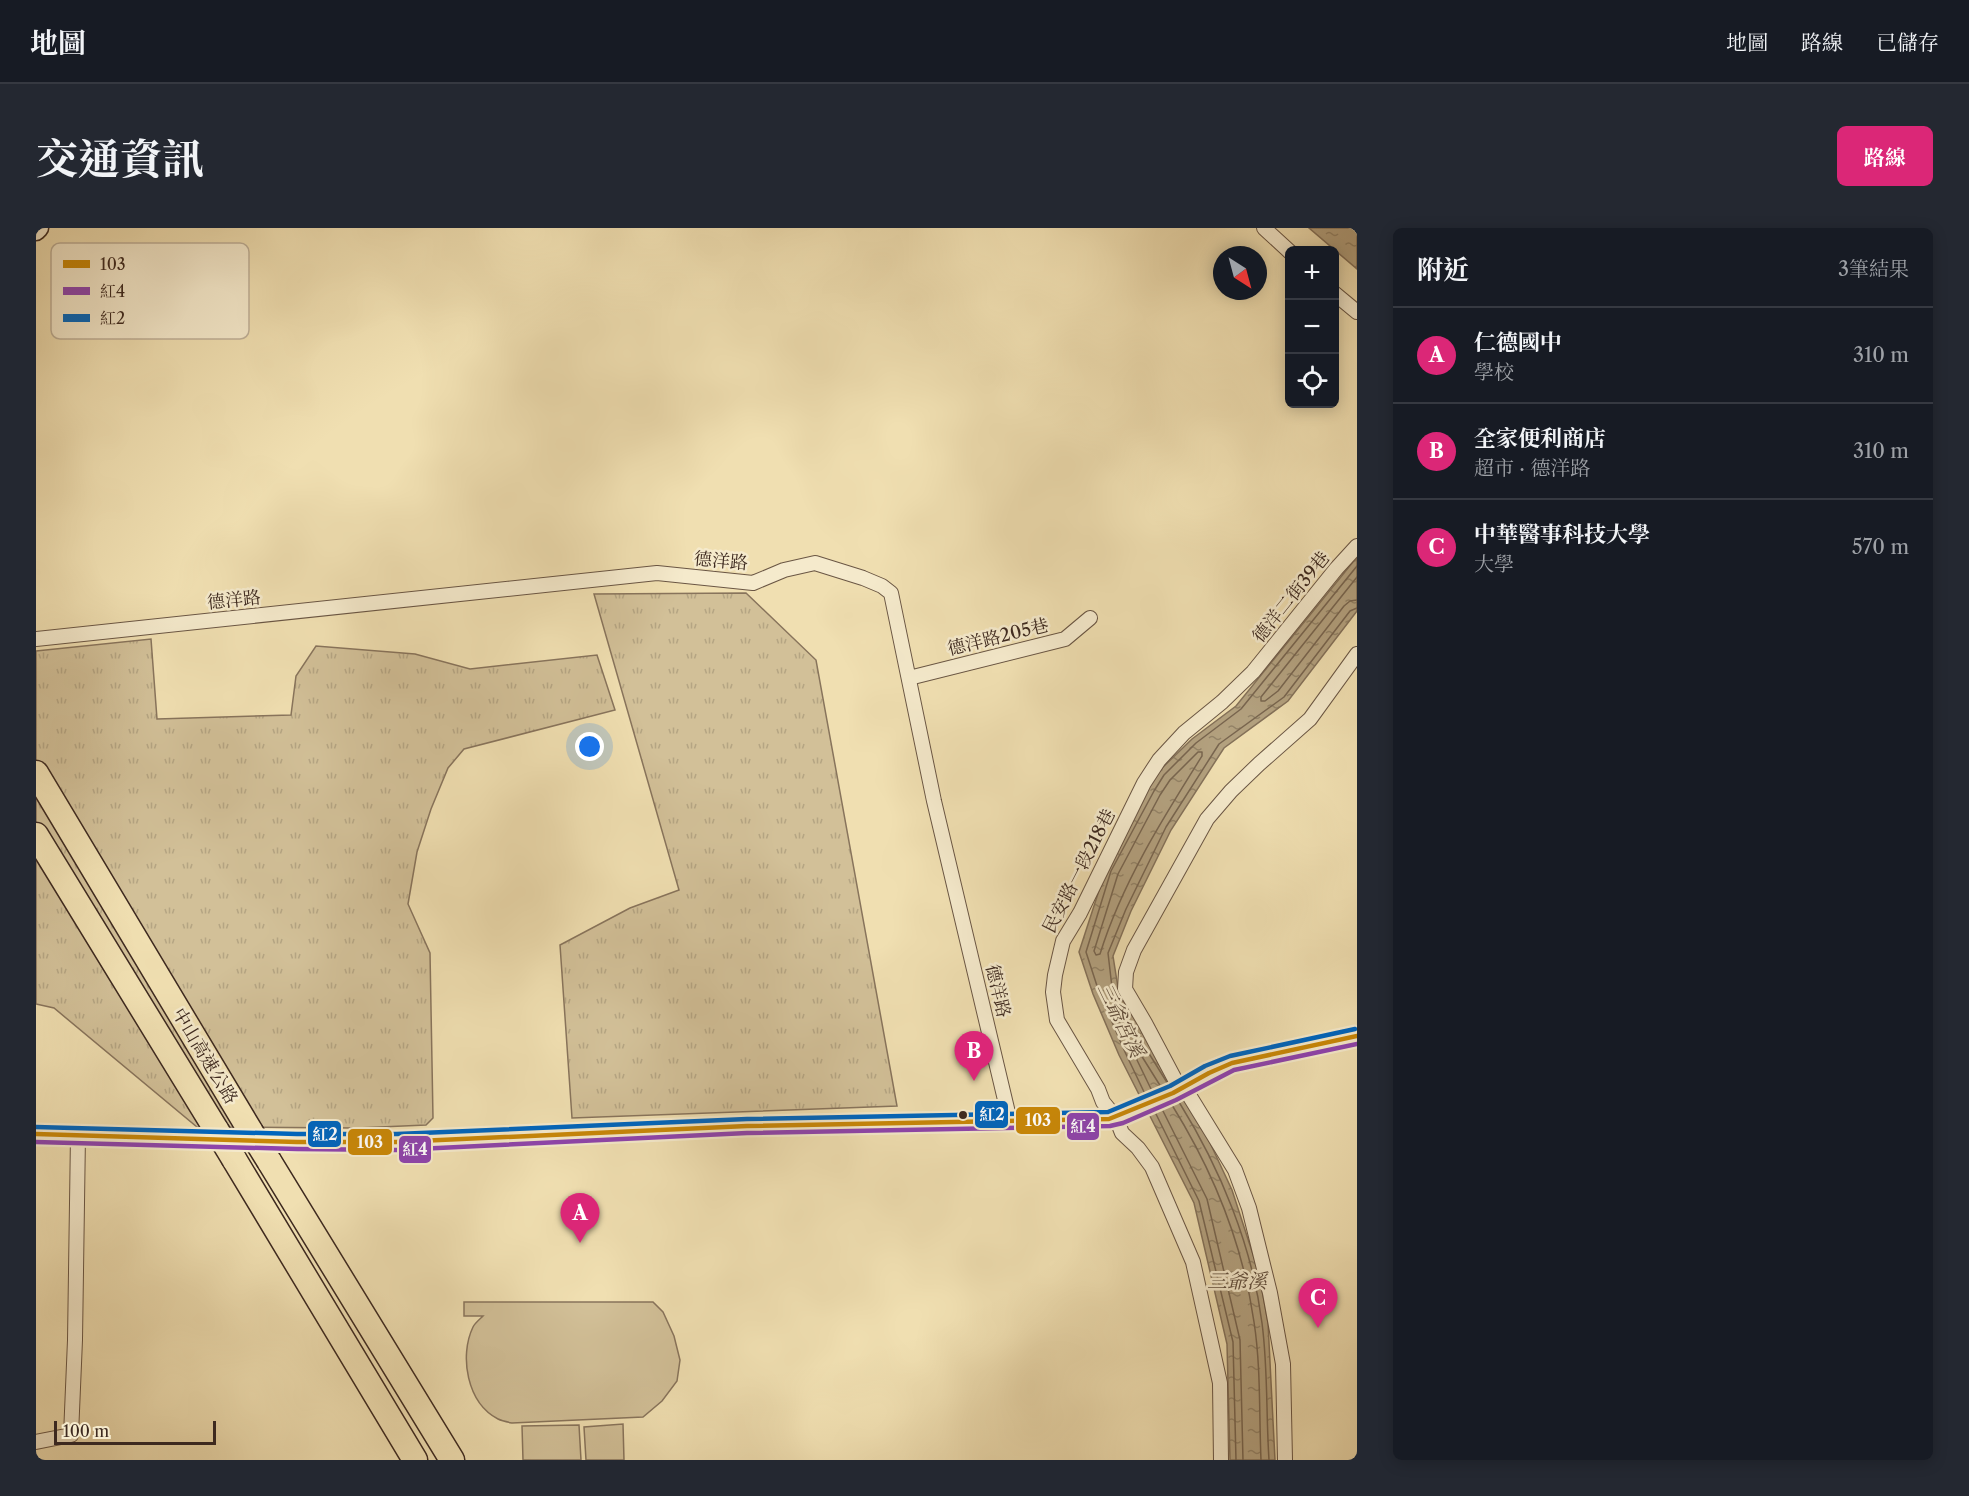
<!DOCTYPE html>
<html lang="zh-TW">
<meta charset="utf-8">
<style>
:root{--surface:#171b24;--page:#242831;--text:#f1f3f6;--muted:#9ea1a6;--line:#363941;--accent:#db2777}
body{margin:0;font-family:"Libre Caslon Text","Noto Serif TC",serif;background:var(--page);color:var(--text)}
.controls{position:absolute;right:18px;top:18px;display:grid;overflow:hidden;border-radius:9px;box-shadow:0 3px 15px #0003}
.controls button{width:54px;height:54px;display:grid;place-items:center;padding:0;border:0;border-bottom:2px solid var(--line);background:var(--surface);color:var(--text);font:30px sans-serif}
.compass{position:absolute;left:1177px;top:18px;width:54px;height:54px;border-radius:50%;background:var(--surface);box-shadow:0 3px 15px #0003;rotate:144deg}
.scale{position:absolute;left:18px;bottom:15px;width:162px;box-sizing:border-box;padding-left:6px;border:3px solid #3d291f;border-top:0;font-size:16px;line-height:21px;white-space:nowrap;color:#3d291f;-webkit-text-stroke:4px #f5eacc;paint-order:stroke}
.you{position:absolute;left:554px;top:519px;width:21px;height:21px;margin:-15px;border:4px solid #fff;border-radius:50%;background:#1a73e8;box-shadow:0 0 0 9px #1a73e833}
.badge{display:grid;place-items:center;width:39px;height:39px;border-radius:50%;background:var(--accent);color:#fff;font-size:20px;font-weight:700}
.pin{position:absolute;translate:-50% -50px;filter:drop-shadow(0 2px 3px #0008)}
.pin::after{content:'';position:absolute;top:32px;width:21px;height:18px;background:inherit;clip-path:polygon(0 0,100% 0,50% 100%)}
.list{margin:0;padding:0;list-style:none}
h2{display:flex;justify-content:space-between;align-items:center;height:78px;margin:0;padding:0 24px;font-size:26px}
h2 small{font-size:20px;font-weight:400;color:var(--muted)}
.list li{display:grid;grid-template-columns:39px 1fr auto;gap:18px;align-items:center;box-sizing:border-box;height:96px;padding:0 24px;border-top:2px solid var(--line)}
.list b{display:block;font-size:22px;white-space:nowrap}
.list p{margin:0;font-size:20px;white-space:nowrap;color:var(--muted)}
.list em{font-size:20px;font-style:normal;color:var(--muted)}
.icon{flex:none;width:33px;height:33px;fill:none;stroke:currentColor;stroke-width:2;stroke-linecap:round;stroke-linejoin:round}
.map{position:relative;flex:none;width:1321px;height:1232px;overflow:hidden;border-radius:9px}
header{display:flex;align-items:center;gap:36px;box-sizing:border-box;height:84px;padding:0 30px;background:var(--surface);border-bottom:2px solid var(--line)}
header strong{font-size:28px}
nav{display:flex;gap:33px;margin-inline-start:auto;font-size:21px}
.intro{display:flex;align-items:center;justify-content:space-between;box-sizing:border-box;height:144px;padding:0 36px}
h1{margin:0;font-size:42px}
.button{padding:15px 27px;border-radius:9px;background:var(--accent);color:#fff;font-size:21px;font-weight:700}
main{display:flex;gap:36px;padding:0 36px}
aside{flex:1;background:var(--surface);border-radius:9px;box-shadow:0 3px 15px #0003}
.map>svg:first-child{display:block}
.grass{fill:url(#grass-tufts);stroke:#88745c;stroke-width:1.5}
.pitch{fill:#d2c098;stroke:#88745c;stroke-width:1.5}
.water{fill:url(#water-ripples);stroke:#847159;stroke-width:1.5}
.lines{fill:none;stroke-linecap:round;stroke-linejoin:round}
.shore{stroke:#78654f;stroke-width:1.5}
.secondary-tunnel{stroke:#ccbb94;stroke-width:18;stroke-dasharray:18 9;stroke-linecap:butt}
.street-casing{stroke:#6a5644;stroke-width:16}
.secondary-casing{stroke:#3d291f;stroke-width:21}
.highway-casing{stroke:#3d291f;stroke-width:27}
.street{stroke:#f5eacc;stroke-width:14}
.secondary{stroke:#f5eacc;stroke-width:18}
.highway{stroke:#f0dfb1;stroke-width:24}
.highway-bridge-casing{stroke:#3d291f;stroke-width:27;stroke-linecap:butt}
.highway-bridge{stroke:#f0dfb1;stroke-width:24}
.bus-1-casing{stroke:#f5eacc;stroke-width:9}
.bus-2-casing{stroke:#f5eacc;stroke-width:9}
.bus-3-casing{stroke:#f5eacc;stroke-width:9}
.bus-1{stroke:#c88708;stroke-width:4.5}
.bus-2{stroke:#8e44ad;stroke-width:4.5}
.bus-3{stroke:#0065bd;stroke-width:4.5}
.bus-dot{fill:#3d291f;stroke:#f5eacc;stroke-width:2}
.labels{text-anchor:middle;stroke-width:5;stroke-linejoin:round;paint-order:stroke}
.street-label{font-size:18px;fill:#3d291f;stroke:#f5eacc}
.water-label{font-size:20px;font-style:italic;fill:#604d3c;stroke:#f5eacc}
.key{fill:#f5eacc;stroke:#beb098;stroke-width:1.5}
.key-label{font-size:16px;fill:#3d291f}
.line-badge{stroke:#f5eacc;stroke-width:2}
.badge-label{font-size:16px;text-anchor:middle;font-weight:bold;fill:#fff}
</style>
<header>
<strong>地圖</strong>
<nav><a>地圖</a><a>路線</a><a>已儲存</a></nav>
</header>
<div class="intro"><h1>交通資訊</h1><a class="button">路線</a></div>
<main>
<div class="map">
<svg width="1321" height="1232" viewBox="0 0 1321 1232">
<defs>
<pattern id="grass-tufts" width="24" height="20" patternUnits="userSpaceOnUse" patternTransform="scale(1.5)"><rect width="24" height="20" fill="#d2c098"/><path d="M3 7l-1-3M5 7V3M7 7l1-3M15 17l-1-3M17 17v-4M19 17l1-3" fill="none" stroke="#b5a583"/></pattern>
<pattern id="water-ripples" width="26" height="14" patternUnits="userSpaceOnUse" patternTransform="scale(1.5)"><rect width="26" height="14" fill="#b3a17f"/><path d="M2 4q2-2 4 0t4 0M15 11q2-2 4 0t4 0" fill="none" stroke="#938367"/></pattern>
</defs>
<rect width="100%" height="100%" fill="#f0dfb1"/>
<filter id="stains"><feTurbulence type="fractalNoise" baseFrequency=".00333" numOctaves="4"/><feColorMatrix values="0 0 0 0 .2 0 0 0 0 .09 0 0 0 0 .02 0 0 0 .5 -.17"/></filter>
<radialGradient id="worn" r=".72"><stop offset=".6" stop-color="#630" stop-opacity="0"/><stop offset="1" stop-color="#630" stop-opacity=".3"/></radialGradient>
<g class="grass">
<path d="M710,365L780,432L861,878L536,890L524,717L594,680L643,662L558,366Z"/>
<path d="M115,411L121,491L255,487L260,448L280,418L379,426L434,441L561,427L579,482L428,521L412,540L395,581L381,624L372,676L394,725L397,890L390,897L321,900L161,899L18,780L0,776V423Z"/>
</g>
<g class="pitch">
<path d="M428,1074H617L627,1084L638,1108L644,1132L641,1153L626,1173L607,1189L476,1195C471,1194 466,1193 462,1191C431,1175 423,1128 437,1099C439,1095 444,1091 447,1088H428Z"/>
<path d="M587,1196L588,1232H550L548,1199Z"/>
<path d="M543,1197L545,1232H487L486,1198Z"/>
</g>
<g class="water">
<path d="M1273,0H1318L1321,2V41Z"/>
<path d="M1321,329V383L1252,473L1188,520L1135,602L1095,683L1077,728L1083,766L1168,902L1196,962L1223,1045L1232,1095L1239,1232H1194L1191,1116L1158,975L1083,827L1057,766L1043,724L1070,641L1112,560L1123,543L1156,511L1200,478Z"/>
</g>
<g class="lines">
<g class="shore">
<path d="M1321,349L1225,469V473H1229L1242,463L1308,378L1314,373L1321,372"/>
<path d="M1162,524H1166V528C1127,590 1086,655 1064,726L1060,727L1058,723L1082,646L1124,567L1134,552Z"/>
<path d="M1132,856L1077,768L1072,725L1090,681L1130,599L1183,516L1248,469L1314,383L1321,380"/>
<path d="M1116,863L1100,830L1102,826L1105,827L1125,859"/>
<path d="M1109,866L1089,824L1063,764L1050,724L1075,643L1118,563L1128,547L1160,515L1205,481L1321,338"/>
<path d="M1143,874C1184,940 1216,1017 1226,1095C1232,1140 1230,1187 1233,1232"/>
<path d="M1136,877C1177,943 1207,1017 1218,1094C1225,1139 1223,1187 1225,1232"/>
<path d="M1126,881L1171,971L1204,1112L1207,1232"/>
<path d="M1119,884L1163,973L1197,1114L1200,1232"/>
</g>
<path class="secondary-tunnel" d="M160,910L247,913"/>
<defs>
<g id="street">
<path d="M1228,0L1254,24"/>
<path d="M1298,65L1321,84"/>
<path d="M0,411L621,345L717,355L748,342L779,335L827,350L846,358L855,365L898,573L974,893"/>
<path d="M873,450L1029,411L1054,390"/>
<path d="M1148,859L1199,942L1213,980L1234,1065L1247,1136L1249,1232"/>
<path d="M1144,861L1109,795L1089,761L1090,744L1098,722L1171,591L1195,563L1223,536L1274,491L1321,426"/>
<path d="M0,1214L35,1207L39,1112L42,907"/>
<path d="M1185,1232L1184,1155L1157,1034L1116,939L1102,920L1086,905L1080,890L1067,874L1062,861L1021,792L1017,764L1019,747L1027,713L1044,685L1108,555L1123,532L1148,505L1186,474L1217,444L1300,341L1321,318"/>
</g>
<g id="secondary">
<path d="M0,3L3,0"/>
<path d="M0,906L160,910"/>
<path d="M247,913L361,914L711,898L1073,891L1084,888L1137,865L1173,845L1196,835L1321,808"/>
</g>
<g id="highway">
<path d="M0,545L215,904"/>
<path d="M0,607L181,903"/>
<path d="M198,931L379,1232"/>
<path d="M233,933L416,1232"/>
</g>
</defs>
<use href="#street" class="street-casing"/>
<use href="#secondary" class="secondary-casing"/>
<use href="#highway" class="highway-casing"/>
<use href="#street" class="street"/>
<use href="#secondary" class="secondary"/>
<use href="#highway" class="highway"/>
<defs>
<g id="highway-bridge">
<path d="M181,903L198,931"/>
<path d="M215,904L233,933"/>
</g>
</defs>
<use href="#highway-bridge" class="highway-bridge-casing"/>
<use href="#highway-bridge" class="highway-bridge"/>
<defs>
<path id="bus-1" d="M0,906L261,914H361L711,898L1073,891L1137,865L1173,845L1196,835L1321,808"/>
<path id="bus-2" d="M0,914L261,921L361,922L711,905L1074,898L1087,895L1140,872L1198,842L1321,816"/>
<path id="bus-3" d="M0,899L261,906H361L711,891L1072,884L1134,858L1169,838L1194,828L1319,801"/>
</defs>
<use href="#bus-1" class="bus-1-casing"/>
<use href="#bus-2" class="bus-2-casing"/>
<use href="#bus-3" class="bus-3-casing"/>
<use href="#bus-1" class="bus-1"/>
<use href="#bus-2" class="bus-2"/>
<use href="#bus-3" class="bus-3"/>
</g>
<circle class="bus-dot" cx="927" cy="887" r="5"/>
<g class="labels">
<g class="street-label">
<text transform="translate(685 333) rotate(5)" y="6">德洋路</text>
<text transform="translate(1255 369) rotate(-51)" y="6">德洋二街39巷</text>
<text transform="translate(198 372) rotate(-6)" y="6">德洋路</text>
<text transform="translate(962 409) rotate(-14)" y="6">德洋路205巷</text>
<text transform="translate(1043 643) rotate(-63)" y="6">民安路一段218巷</text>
<text transform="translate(962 763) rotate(77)" y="6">德洋路</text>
<text transform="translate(169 828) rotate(59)" y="6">中山高速公路</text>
</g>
<g class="water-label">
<text transform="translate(1085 792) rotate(64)" y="7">三爺宮溪</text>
<text x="1201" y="1060">三爺溪</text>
</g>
</g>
<rect x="15" y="15" width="198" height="96" rx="9" class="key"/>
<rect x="27" y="32" width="27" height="8" fill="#c88708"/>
<rect x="27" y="59" width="27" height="8" fill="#8e44ad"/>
<rect x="27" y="86" width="27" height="8" fill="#0065bd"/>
<g class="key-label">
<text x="64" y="42">103</text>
<text x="64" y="69">紅4</text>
<text x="64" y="96">紅2</text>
</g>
<g class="line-badge">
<rect x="938" y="872" width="35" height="29" rx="6" fill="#0065bd"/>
<rect x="979" y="878" width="46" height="29" rx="6" fill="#c88708"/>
<rect x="1030" y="884" width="34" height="29" rx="6" fill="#8e44ad"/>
<rect x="271" y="892" width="35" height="28" rx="6" fill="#0065bd"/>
<rect x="311" y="900" width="46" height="28" rx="6" fill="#c88708"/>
<rect x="362" y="907" width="34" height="29" rx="6" fill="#8e44ad"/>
</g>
<g class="badge-label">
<text x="956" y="892">紅2</text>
<text x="1002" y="898">103</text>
<text x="1047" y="904">紅4</text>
<text x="289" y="912">紅2</text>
<text x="334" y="920">103</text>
<text x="379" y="927">紅4</text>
</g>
<rect width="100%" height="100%" filter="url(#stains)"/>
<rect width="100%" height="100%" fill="url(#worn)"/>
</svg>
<div class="controls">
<button>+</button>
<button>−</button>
<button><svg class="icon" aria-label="locate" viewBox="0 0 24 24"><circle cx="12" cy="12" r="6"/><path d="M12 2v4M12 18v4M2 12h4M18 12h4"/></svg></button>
</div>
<svg class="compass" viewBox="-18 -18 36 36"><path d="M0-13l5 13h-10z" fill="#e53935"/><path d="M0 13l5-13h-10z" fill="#9ea1a6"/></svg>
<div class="scale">100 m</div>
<div class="you"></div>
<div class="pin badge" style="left:544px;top:1015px">A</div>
<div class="pin badge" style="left:938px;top:853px">B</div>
<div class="pin badge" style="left:1282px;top:1100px">C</div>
</div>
<aside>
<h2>附近<small>3筆結果</small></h2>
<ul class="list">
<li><span class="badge">A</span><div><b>仁德國中</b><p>學校</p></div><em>310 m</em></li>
<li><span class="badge">B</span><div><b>全家便利商店</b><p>超市 · 德洋路</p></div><em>310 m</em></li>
<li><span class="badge">C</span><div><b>中華醫事科技大學</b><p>大學</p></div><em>570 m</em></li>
</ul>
</aside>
</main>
